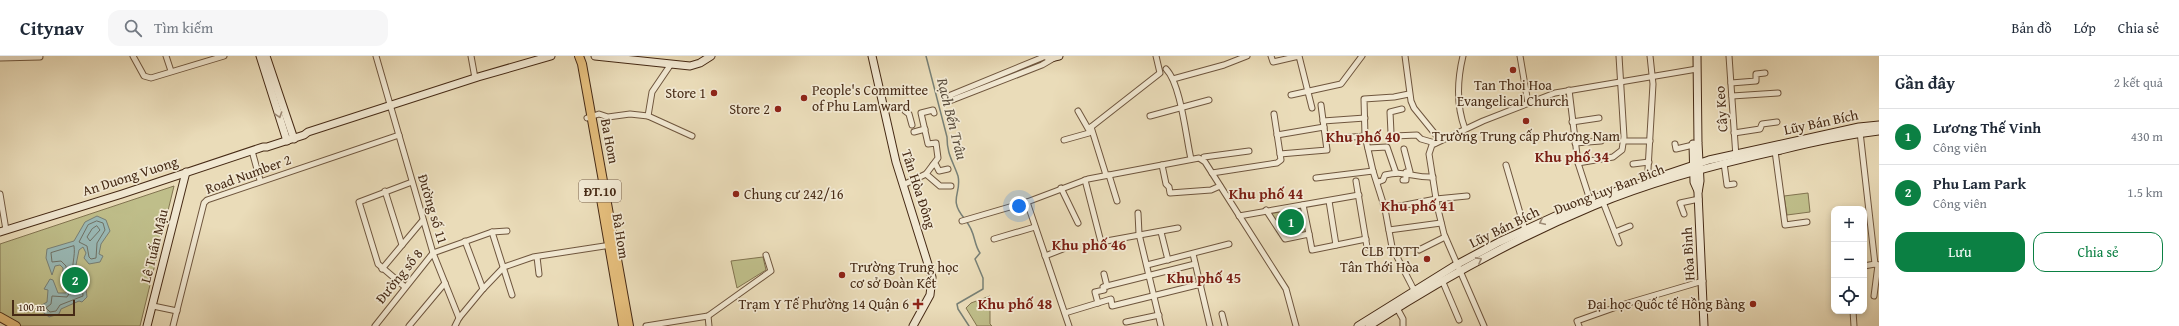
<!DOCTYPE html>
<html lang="vi">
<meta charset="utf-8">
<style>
:root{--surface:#fff;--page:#f6f6f7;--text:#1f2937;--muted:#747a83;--line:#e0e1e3;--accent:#0b8043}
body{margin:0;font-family:"Gentium Book Plus",serif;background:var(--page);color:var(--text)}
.controls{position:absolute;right:12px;bottom:12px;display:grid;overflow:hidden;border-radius:8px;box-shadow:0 2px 6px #0003}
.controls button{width:36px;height:36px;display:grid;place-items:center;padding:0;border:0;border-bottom:1px solid var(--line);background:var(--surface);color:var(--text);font:20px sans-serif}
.scale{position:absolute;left:12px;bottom:10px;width:63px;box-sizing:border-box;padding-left:4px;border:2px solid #462a15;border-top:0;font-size:11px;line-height:14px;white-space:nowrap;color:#462a15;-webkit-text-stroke:3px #f1e8d2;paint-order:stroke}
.you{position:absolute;left:1019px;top:150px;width:14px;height:14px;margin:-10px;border:3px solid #fff;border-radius:50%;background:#1a73e8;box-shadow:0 0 0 6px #1a73e833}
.badge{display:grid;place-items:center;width:26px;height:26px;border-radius:50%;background:var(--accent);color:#fff;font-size:13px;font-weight:700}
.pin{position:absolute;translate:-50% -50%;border:2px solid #fff;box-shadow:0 1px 4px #0006}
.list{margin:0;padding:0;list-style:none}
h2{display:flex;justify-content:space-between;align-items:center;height:52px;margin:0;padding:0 16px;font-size:17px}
h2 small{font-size:13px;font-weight:400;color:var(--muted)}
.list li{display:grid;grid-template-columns:26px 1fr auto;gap:12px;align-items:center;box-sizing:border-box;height:56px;padding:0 16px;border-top:1px solid var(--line)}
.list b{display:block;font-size:15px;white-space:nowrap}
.list p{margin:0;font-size:13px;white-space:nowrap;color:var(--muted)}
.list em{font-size:13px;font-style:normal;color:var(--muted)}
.actions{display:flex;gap:8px;padding:12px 16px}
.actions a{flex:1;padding:9px 0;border:1px solid var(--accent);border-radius:12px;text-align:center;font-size:14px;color:var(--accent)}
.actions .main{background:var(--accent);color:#fff}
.icon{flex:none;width:22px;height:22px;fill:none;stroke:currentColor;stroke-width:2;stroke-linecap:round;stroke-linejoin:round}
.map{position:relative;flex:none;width:1879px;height:270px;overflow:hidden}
header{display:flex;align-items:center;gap:24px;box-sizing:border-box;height:56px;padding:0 20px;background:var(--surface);border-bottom:1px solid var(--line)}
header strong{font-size:19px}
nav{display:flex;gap:22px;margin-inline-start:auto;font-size:14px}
.search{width:280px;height:36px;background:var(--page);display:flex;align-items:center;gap:10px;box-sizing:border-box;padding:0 14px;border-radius:12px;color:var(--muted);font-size:15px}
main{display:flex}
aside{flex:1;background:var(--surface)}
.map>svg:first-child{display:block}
.green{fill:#bfbe8a;stroke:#827450}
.water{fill:#9abab7;stroke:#788076}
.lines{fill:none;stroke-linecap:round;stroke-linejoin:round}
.shore{stroke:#707266;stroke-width:1}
.stream{stroke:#788076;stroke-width:1.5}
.street-casing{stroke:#6f563e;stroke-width:7}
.secondary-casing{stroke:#462a15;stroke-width:9}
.primary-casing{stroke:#462a15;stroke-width:10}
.street{stroke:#f1e8d2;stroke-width:5}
.secondary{stroke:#f1e8d2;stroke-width:7}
.primary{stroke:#e5be7c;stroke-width:8}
.oneway{stroke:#9c8974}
.poi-dot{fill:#8f2418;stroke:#f1e8d2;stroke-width:1.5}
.labels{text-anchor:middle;stroke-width:3.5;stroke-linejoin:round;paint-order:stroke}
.shield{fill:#f1e8d2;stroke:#79634e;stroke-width:1}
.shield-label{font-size:13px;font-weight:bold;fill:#462a15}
.poi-label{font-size:14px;fill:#462a15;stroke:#f1e8d2;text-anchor:end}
.street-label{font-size:14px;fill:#462a15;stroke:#f1e8d2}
.water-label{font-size:15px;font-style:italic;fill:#5b4e3e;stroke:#f1e8d2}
.neighbourhood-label{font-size:15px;font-weight:bold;fill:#7a1f14;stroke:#f1e8d2}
</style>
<header>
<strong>Citynav</strong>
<div class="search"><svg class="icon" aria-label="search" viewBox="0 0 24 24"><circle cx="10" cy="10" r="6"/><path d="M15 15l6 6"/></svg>Tìm kiếm</div>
<nav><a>Bản đồ</a><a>Lớp</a><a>Chia sẻ</a></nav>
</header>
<main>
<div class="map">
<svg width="1879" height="270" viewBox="0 0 1879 270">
<rect width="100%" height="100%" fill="#eadcb9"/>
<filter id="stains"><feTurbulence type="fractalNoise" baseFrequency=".005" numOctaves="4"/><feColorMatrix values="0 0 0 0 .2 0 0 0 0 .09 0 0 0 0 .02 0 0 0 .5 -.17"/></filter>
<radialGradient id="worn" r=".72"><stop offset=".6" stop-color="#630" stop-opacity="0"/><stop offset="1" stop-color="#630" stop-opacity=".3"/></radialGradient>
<g class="green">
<path d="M174,130L140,270H17L0,260V188Z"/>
<path d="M1808,137L1810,156L1787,159L1784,140Z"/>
<path d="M1302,148L1309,177L1286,182L1268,155Z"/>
<path d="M763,201L766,214L737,232L731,205Z"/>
<path d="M990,240V268L992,270H977L966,252L971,247Z"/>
</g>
<path class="water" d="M97,160L106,164L110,175L101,188L99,198L103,200L100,206L89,208L84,202L86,197L83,191L79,194L76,209L78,221C85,226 86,232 87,241L82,246L79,245L61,253L59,258L49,261L40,254V250L47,246L48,234L44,233L50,223L53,224L58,237H66L70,231L66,227L62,230L63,212L60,209L55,210L52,219L46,202L47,193L74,185L85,166Z"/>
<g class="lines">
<g class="shore">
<path d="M97,165L103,167L105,174L97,187L96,202L91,203L89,201L87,190L79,186L88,169Z"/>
<path d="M97,170L100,174L90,185L87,181L92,173Z"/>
<path d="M74,190C76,200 70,212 74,223C77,230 83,227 83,240L60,249L56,255L50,256L46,252L51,248L52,240L67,241L73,231L67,223L66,210L61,205L52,206L51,197Z"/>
</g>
<g class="stream">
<path d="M926,0L947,81C947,99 953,105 958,120C962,137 948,143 964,162"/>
<path d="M966,165C976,177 973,187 980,197L975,203L983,222V233L957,248L958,253L969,270"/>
</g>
<defs>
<g id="street">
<path d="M133,0L144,20L151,22L224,0"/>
<path d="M166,0L171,15"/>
<path d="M376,0L433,197L459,262"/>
<path d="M471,0L475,22"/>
<path d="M1046,0L946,41L947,46L1042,9L1054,2"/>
<path d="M1271,0L1273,6L1299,0L1312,52"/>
<path d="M1405,0L1411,45L1414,52L1440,84"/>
<path d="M1463,0C1457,25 1456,49 1465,73"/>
<path d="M1520,0L1528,47"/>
<path d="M1650,0L1653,28L1648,113L1650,123"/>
<path d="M1729,0L1736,101"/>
<path d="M0,2L40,1"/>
<path d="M1166,13C1181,28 1186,82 1191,103"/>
<path d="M1173,23L1224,9L1247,0"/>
<path d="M1731,27L1756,25V18L1765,17"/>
<path d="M1569,34L1578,107L1590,144"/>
<path d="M1409,38L1394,41L1364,43L1365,80L1373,115L1385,153L1392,191L1414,234"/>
<path d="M1291,39L1341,28L1362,0"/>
<path d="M1732,40L1778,37"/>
<path d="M1402,53L1390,56L1391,77L1394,80L1417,79L1421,83L1435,87"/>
<path d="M905,55L909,58L912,69"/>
<path d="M1078,55L1090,76"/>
<path d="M648,60L652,36L671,8"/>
<path d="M1150,60L1209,44"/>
<path d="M587,62L599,58L608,61L630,58L648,60L692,80"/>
<path d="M1323,65L1365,62"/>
<path d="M1572,66L1599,62"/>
<path d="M1091,71L1106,119"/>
<path d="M914,76L925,73"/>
<path d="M1860,76L1875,208L1879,209"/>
<path d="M1734,77L1760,73L1762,68L1777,66"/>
<path d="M1277,79L1324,71"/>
<path d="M1329,83L1365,80"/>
<path d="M1064,84L1089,77L1091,71L1160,17L1156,0"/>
<path d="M1624,85H1650"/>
<path d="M1575,87L1601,85"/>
<path d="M1675,88L1676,93L1693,89"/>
<path d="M1368,92L1387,91L1396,117"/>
<path d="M252,95L260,124"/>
<path d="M1775,95L1785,169L1807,166"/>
<path d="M1280,98L1327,94L1321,49"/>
<path d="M1204,101L1249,95"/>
<path d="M1578,107L1613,101L1622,94L1624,81L1619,0"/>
<path d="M1724,107L1727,129L1734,128"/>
<path d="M1633,108L1649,106"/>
<path d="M933,109H936L939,115L948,113"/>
<path d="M1162,109L1166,128L1169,131L1170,137L1211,134L1220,130"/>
<path d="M1506,109L1525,174"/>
<path d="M1212,117L1277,107L1281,104L1274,58"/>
<path d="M926,118L940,130H951"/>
<path d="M1109,119L1117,145"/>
<path d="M1316,122L1373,115"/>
<path d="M1085,124L1101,186L1178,172"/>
<path d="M1403,124H1406V116H1410L1404,93"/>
<path d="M1356,125L1367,191"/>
<path d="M1378,126L1383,124L1385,119C1406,114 1413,122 1433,121"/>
<path d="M903,129L926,118L938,102L936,87L928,88L921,57L933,54L934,57"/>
<path d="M1061,132L1078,167"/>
<path d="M385,135L402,189"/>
<path d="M0,138L6,174"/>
<path d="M1329,145L1336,189"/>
<path d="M1027,146L1069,270"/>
<path d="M1603,146L1619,187"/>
<path d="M1303,149L1309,178"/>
<path d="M1385,153L1436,143L1467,140"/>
<path d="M1266,154L1285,183L1309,178L1312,194L1366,183"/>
<path d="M1138,157L1139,178L1161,270"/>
<path d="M1684,158L1680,147L1699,143"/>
<path d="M1239,160L1359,139"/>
<path d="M962,165L1027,146L1088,123L1199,102L1205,106L1286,233L1296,270"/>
<path d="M1389,174L1441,167"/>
<path d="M492,176L512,239"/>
<path d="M1161,176L1168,204"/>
<path d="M1615,176L1630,170"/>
<path d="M994,183L1035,171"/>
<path d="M465,185L483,233"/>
<path d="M1419,194L1445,181"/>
<path d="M1193,198L1210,270"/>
<path d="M1045,200L1063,193"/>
<path d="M537,201L539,218"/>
<path d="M1147,209L1229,188"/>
<path d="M1864,210L1875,208"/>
<path d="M382,213L423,164"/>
<path d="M1104,218L1107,230"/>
<path d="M1442,224L1459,264"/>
<path d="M405,231L378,208L359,146L412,126"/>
<path d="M1874,240L1878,209"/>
<path d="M1098,247L1095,236L1104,234L1103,231L1195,208"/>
<path d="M153,250L177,255"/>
<path d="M1397,252L1403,263V270"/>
<path d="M1853,255L1854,270"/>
<path d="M1065,257L1111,243L1112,250L1201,228"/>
<path d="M1222,258L1225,270"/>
<path d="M708,260L709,270"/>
<path d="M1126,266L1159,259"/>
<path d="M173,270L204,147L207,144L399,79"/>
<path d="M375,270L433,197L492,176L507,175"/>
<path d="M409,270L445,227"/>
<path d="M455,270L459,262L483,233L504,211L533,201L611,189"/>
<path d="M646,270L708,260L771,215L766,199"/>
<path d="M1484,270L1444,178L1437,149L1429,98L1432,89L1483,65L1555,37L1697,13"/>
<path d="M1579,270L1577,265L1625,248L1703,225"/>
</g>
<g id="secondary">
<path d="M260,0L287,85"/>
<path d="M266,0L294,83"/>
<path d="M595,0L690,10L700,7L711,0"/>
<path d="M872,0L896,106L932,221L930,239L913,270"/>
<path d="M1046,0L1050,2L1059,0"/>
<path d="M1697,0L1698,87L1700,125L1698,137L1704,270"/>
<path d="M1693,88L1694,126L1698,135"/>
<path d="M0,176L122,138L263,91H267L304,79L308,76L478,21L551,0"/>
<path d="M147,270L186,116"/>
<path d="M1358,270L1456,209L1499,186L1590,144L1709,104L1859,71L1879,69"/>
<path d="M1369,270C1440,224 1514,183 1593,150C1653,125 1717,108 1781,94C1813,86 1846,79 1879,75"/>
</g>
<g id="primary">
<path d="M579,0L582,8L629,270"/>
<path d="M601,143L623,270"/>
<path d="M0,261L16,270"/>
</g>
</defs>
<use href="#street" class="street-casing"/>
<use href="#secondary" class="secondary-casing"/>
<use href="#primary" class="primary-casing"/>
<use href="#street" class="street"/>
<use href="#secondary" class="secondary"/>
<use href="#primary" class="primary"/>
</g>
<defs><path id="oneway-chevron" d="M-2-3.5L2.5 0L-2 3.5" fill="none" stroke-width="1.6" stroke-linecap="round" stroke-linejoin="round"/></defs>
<g class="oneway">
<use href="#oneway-chevron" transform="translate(279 59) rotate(72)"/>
<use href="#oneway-chevron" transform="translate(1542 166) rotate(155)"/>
<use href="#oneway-chevron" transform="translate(1479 204) rotate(-28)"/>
</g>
<g class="poi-dot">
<circle cx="1513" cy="14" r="4"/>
<circle cx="714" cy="37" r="4"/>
<circle cx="804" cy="42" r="4"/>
<circle cx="778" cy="53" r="4"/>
<circle cx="1526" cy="65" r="4"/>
<circle cx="736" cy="138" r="4"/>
<circle cx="1427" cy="203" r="4"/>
<circle cx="842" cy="219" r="4"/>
<path d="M916 242h4v4h4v4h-4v4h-4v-4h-4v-4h4z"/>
<circle cx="1753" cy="248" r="4"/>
</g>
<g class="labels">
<rect class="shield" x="579" y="124" width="42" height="22" rx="3"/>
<g class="shield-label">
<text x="600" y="140">ĐT.10</text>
</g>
<g class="poi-label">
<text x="1513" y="34" text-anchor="middle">Tan Thoi Hoa<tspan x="1513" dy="16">Evangelical Church</tspan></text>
<text x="812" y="39" text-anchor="start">People's Committee<tspan x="812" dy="16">of Phu Lam ward</tspan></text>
<text x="706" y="42">Store 1</text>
<text x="770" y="58">Store 2</text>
<text x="1526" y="85" text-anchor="middle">Trường Trung cấp Phương Nam</text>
<text x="744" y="143" text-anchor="start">Chung cư 242/16</text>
<text x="1419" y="200">CLB TDTT<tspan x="1419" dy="16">Tân Thới Hòa</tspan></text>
<text x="850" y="216" text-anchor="start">Trường Trung học<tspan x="850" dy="16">cơ sở Đoàn Kết</tspan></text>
<text x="909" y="253">Trạm Y Tế Phường 14 Quận 6</text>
<text x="1745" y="253">Đại học Quốc tế Hồng Bàng</text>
</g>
<g class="street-label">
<text transform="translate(1721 53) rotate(-94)" y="5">Cây Keo</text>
<text transform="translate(1821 66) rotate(-12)" y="5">Lũy Bán Bích</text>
<text transform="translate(610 85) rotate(79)" y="5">Ba Hom</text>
<text transform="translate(248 118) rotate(-20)" y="5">Road Number 2</text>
<text transform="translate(130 120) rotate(-18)" y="5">An Duong Vuong</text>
<text transform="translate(919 133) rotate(72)" y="5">Tân Hòa Đông</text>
<text transform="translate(1609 133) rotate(-21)" y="5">Duong Luy Ban Bich</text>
<text transform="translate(433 153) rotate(73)" y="5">Đường số 11</text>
<text transform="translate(1504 171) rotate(-26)" y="5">Lũy Bán Bích</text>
<text transform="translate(621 180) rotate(81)" y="5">Bà Hom</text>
<text transform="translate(154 190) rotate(-76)" y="5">Lê Tuấn Mậu</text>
<text transform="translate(1688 198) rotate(-93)" y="5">Hòa Bình</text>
<text transform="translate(399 220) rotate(-51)" y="5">Đường số 8</text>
</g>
<g class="water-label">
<text transform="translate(952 63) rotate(76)" y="5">Rạch Bến Trâu</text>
</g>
<g class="neighbourhood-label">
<text x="1363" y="86">Khu phố 40</text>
<text x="1572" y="106">Khu phố 34</text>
<text x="1266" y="143">Khu phố 44</text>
<text x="1418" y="155">Khu phố 41</text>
<text x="1089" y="194">Khu phố 46</text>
<text x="1204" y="227">Khu phố 45</text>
<text x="1015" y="253">Khu phố 48</text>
</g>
</g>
<rect width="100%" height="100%" filter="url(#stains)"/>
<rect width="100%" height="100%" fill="url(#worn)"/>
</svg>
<div class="controls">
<button>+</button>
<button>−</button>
<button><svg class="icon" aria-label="locate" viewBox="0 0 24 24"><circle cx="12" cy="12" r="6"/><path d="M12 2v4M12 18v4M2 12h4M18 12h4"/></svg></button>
</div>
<div class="scale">100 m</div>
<div class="you"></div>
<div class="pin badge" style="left:1291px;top:166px">1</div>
<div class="pin badge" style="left:75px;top:224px">2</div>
</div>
<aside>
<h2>Gần đây<small>2 kết quả</small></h2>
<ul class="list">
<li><span class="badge">1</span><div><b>Lương Thế Vinh</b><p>Công viên</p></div><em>430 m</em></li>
<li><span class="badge">2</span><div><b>Phu Lam Park</b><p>Công viên</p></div><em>1.5 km</em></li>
</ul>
<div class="actions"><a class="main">Lưu</a><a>Chia sẻ</a></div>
</aside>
</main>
